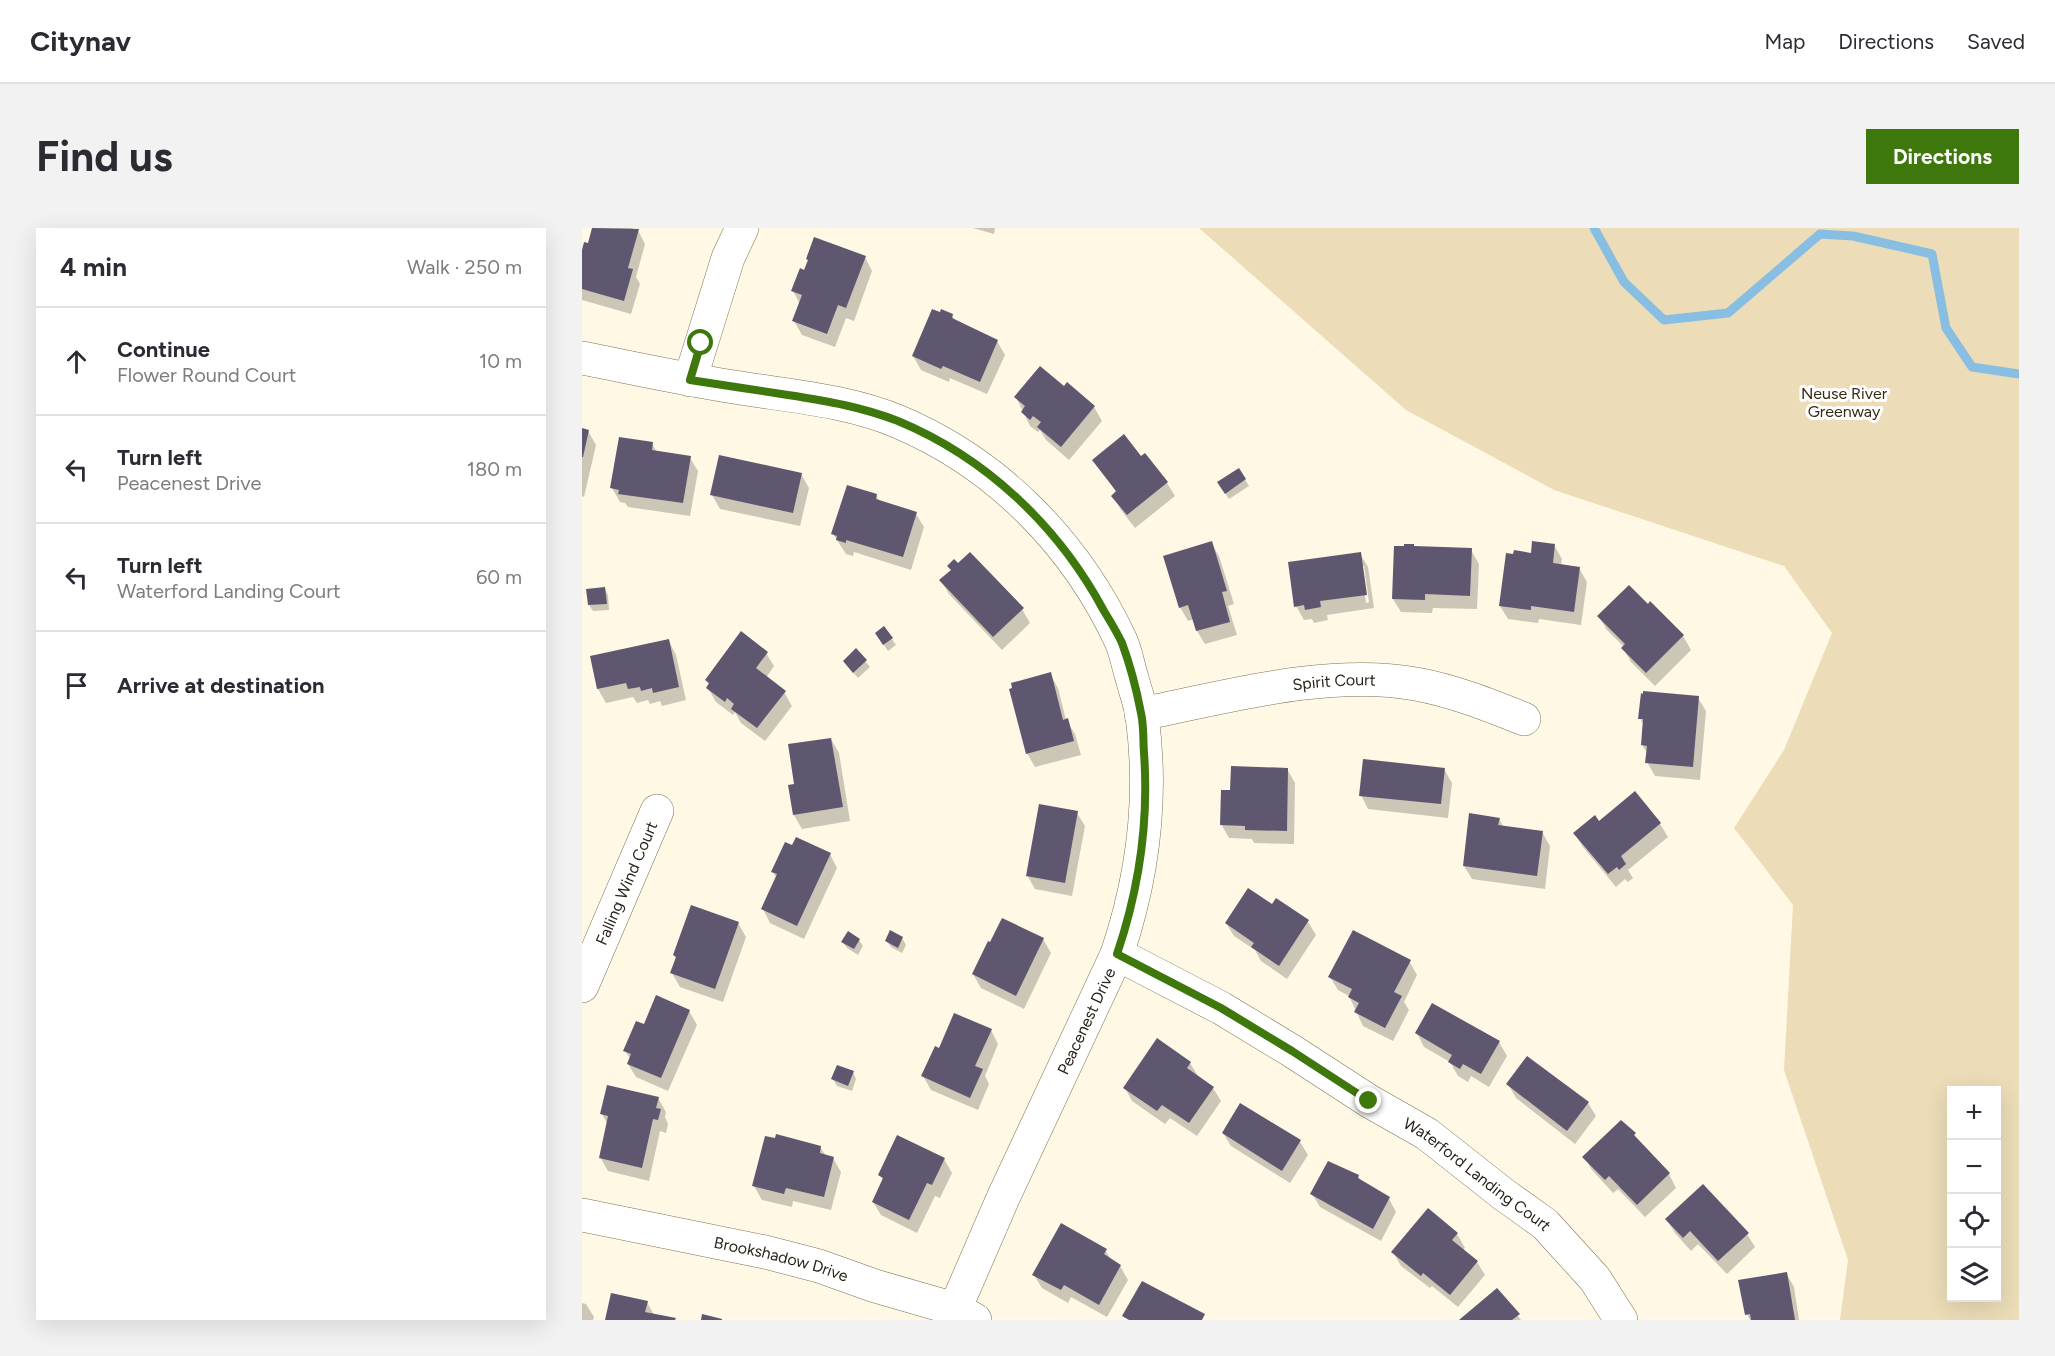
<!DOCTYPE html>
<meta charset="utf-8">
<style>
:root{--surface:#fff;--page:#f2f2f3;--text:#2b2b33;--muted:#7c7c81;--line:#e1e1e2;--accent:#3e780d}
body{margin:0;font-family:Figtree,sans-serif;background:var(--page);color:var(--text)}
.controls{position:absolute;right:18px;bottom:18px;display:grid;overflow:hidden;border-radius:0px;box-shadow:0 6px 24px #0002}
.controls button{width:54px;height:54px;display:grid;place-items:center;padding:0;border:0;border-bottom:2px solid var(--line);background:var(--surface);color:var(--text);font:30px sans-serif}
.stop{position:absolute;width:18px;height:18px;margin:-14px;border:4px solid #3e780d;border-radius:50%;background:#fff}
.stop.end{background:#3e780d;border-color:#fff;box-shadow:0 2px 6px #0008}
.list{margin:0;padding:0;list-style:none}
h2{display:flex;justify-content:space-between;align-items:center;height:78px;margin:0;padding:0 24px;font-size:26px}
h2 small{font-size:20px;font-weight:400;color:var(--muted)}
.list li{display:grid;grid-template-columns:39px 1fr auto;gap:18px;align-items:center;box-sizing:border-box;height:108px;padding:0 24px;border-top:2px solid var(--line)}
.list b{display:block;font-size:22px;white-space:nowrap}
.list p{margin:0;font-size:20px;white-space:nowrap;color:var(--muted)}
.list em{font-size:20px;font-style:normal;color:var(--muted)}
.icon{flex:none;width:33px;height:33px;fill:none;stroke:currentColor;stroke-width:2;stroke-linecap:round;stroke-linejoin:round}
.map{position:relative;flex:none;width:1437px;height:1092px;overflow:hidden;border-radius:0px}
header{display:flex;align-items:center;gap:36px;box-sizing:border-box;height:84px;padding:0 30px;background:var(--surface);border-bottom:2px solid var(--line)}
header strong{font-size:28px}
nav{display:flex;gap:33px;margin-inline-start:auto;font-size:21px}
.intro{display:flex;align-items:center;justify-content:space-between;box-sizing:border-box;height:144px;padding:0 36px}
h1{margin:0;font-size:42px}
.button{padding:15px 27px;border-radius:0px;background:var(--accent);color:#fff;font-size:21px;font-weight:700}
main{display:flex;gap:36px;padding:0 36px}
aside{flex:1;background:var(--surface);border-radius:0px;box-shadow:0 6px 24px #0002}
.map>svg:first-child{display:block}
.green{fill:#ecddb8;fill-rule:evenodd}
.shadow{fill:#0003;fill-rule:evenodd}
.lines{fill:none;stroke-linecap:round;stroke-linejoin:round}
.stream{stroke:#89bee3;stroke-width:9}
.building{fill:#5f5770}
.minor-casing{stroke:#7d7257;stroke-width:34}
.minor{stroke:#fff;stroke-width:33}
.route{stroke:#3e780d;stroke-width:8}
.labels{text-anchor:middle;stroke-width:6;stroke-linejoin:round;paint-order:stroke}
.park-label{font-size:16px;fill:#352b12;stroke:#fff}
.street-label{font-size:16px;fill:#2a251a;stroke:#fff}
</style>
<header>
<strong>Citynav</strong>
<nav><a>Map</a><a>Directions</a><a>Saved</a></nav>
</header>
<div class="intro"><h1>Find us</h1><a class="button">Directions</a></div>
<main>
<aside>
<h2>4 min<small>Walk · 250 m</small></h2>
<ul class="list">
<li><svg class="icon" aria-label="ahead" viewBox="0 0 24 24"><path d="M12 20V5M6 11l6-6 6 6"/></svg><div><b>Continue</b><p>Flower Round Court</p></div><em>10 m</em></li>
<li><svg class="icon" aria-label="left" viewBox="0 0 24 24"><path d="M17 20v-9H6M10 6l-5 5 5 5"/></svg><div><b>Turn left</b><p>Peacenest Drive</p></div><em>180 m</em></li>
<li><svg class="icon" aria-label="left" viewBox="0 0 24 24"><path d="M17 20v-9H6M10 6l-5 5 5 5"/></svg><div><b>Turn left</b><p>Waterford Landing Court</p></div><em>60 m</em></li>
<li><svg class="icon" aria-label="arrive" viewBox="0 0 24 24"><path d="M6 21V4h12l-3 4 3 4H6"/></svg><div><b>Arrive at destination</b></div></li>
</ul>
</aside>
<div class="map">
<svg width="1437" height="1092" viewBox="0 0 1437 1092">
<rect width="100%" height="100%" fill="#fff8e5"/>
<path class="green" d="M617,0H1437V1092H1258L1266,1032L1202,842L1211,677L1152,600L1202,522L1250,405L1202,338L972,262L824,182ZM1414,862V1070H1370V862Z"/>
<g class="shadow">
<path d="M12,0H49L56,2L63,16L54,49L58,56L49,86L0,72V27L7,17Z"/>
<path d="M391,0H413L412,6Z"/>
<path d="M283,29L290,43L272,93L264,90L253,119L220,107L212,93L218,76L211,63L227,34L225,31Z"/>
<path d="M370,87L374,94L415,113L423,127L405,166L368,150L367,154L339,142L331,128Z"/>
<path d="M485,156L512,179L520,193L487,232L464,212L458,202L456,204L448,198L434,169L482,161Z"/>
<path d="M0,202L6,203L14,217L2,269L0,268Z"/>
<path d="M70,216L75,224L108,230L116,243L108,288L46,279L43,275L38,274L30,260Z"/>
<path d="M563,227L585,255L593,268L553,300L539,282L531,268L535,265L512,232L559,231Z"/>
<path d="M657,242L667,258L647,271L637,255Z"/>
<path d="M219,246L227,260L218,298L138,281L130,267Z"/>
<path d="M294,267L298,274L334,286L342,299L329,342L272,324L271,328L264,326L251,306Z"/>
<path d="M629,315L637,328L652,376L646,378L655,407L623,416L615,403L612,391L606,393L598,379Z"/>
<path d="M972,317L980,331L979,338L997,340L1005,354L999,397L957,391L956,395L926,391L918,378L933,328L950,326Z"/>
<path d="M833,320L889,322L897,336L895,381L851,380L850,385L819,384L811,371Z"/>
<path d="M778,326L786,339L792,380L745,387L746,392L732,395L730,391L722,392L714,378ZM779,338H782L787,374L784,375Z"/>
<path d="M359,353L440,381L448,395L420,422L367,366Z"/>
<path d="M23,361L26,367L27,382L11,383L7,377Z"/>
<path d="M1068,375L1101,408L1109,422L1073,458L1049,434L1041,420L1042,419L1025,402L1017,389L1066,378Z"/>
<path d="M302,400L314,417L306,423L298,411Z"/>
<path d="M87,413L94,427L104,472L80,478L78,473L68,476L66,472L55,475L51,469L24,475L16,461L9,429Z"/>
<path d="M274,422L288,439L276,450L262,434Z"/>
<path d="M184,425L192,438L184,450L202,464L210,478L183,513L159,495L153,484L151,487L134,474L126,460L128,457L124,452Z"/>
<path d="M468,446L476,460L484,492L493,506L499,527L453,539L445,525Z"/>
<path d="M1116,470L1124,483L1118,552L1073,548L1065,534L1066,526L1060,517L1062,498L1058,490Z"/>
<path d="M249,511L257,525L268,593L220,601L212,587L207,558L214,557Z"/>
<path d="M705,541L713,555L712,616L672,615L670,611L647,610L639,596L650,564Z"/>
<path d="M862,541L870,555L866,590L786,581L779,567Z"/>
<path d="M495,585L503,598L490,668L453,661L445,647Z"/>
<path d="M917,591L922,600L960,604L968,618L963,661L890,651L882,638Z"/>
<path d="M1017,595L1078,596L1086,609L1046,642L1051,650L1046,654L1043,651L1034,659L1001,619L993,606Z"/>
<path d="M211,619L248,626L255,640L222,711L188,695L181,681L195,651L191,644Z"/>
<path d="M694,672L726,694L734,707L705,751L679,733L673,722L652,708L644,695L690,678Z"/>
<path d="M156,695L164,709L141,774L98,759L90,745L95,731L92,727Z"/>
<path d="M320,710L324,717L320,725L309,719L305,713Z"/>
<path d="M461,711L469,725L442,781L399,760L391,746L409,716Z"/>
<path d="M277,712L281,718L276,727L265,720L261,714Z"/>
<path d="M827,733L835,747L822,774L827,782L811,813L781,798L767,768L756,762L748,749Z"/>
<path d="M851,777L917,814L925,828L907,859L889,848L886,854L876,848L868,834L842,819L835,805Z"/>
<path d="M107,783L115,797L86,863L54,849L46,836L48,831L43,822L63,798Z"/>
<path d="M409,802L416,816L403,848L407,856L396,882L349,862L341,848L358,822Z"/>
<path d="M608,835L616,848L631,860L639,873L615,908L588,890L583,896L550,873L543,860Z"/>
<path d="M271,844L274,851L270,863L255,858L251,851Z"/>
<path d="M926,856L1006,875L1014,888L993,916L934,870Z"/>
<path d="M76,870L84,884L83,889L86,896L84,905L78,903L67,953L26,943L18,929L26,897L20,886Z"/>
<path d="M1046,898L1061,919L1087,946L1094,960L1063,989L1036,961L1031,965L1010,942L1002,929Z"/>
<path d="M641,905L718,914L726,927L708,955L649,918Z"/>
<path d="M238,919L244,928L251,930L259,944L249,982L211,973L210,979L180,972L172,958Z"/>
<path d="M362,931L370,945L358,970L353,968L335,1005L299,987L291,974L301,952L298,947Z"/>
<path d="M776,948L779,953L807,971L814,984L799,1013L738,979L730,966Z"/>
<path d="M1085,992L1165,1006L1173,1019L1145,1046L1116,1016L1109,1023L1093,1005Z"/>
<path d="M875,1006L883,1020L881,1022L895,1034L903,1047L876,1079L850,1058L848,1060L819,1038L811,1024Z"/>
<path d="M523,1022L530,1033L538,1038L546,1052L525,1089L489,1069L486,1075L460,1060L452,1047Z"/>
<path d="M1204,1045L1212,1059L1217,1092H1168L1165,1086Z"/>
<path d="M915,1062L939,1092H879Z"/>
<path d="M65,1074L72,1087L93,1092H24Z"/>
<path d="M0,1075L4,1076L12,1089L11,1092H0Z"/>
</g>
<g class="lines">
<path class="stream" d="M1012,0L1042,54L1082,92L1146,85L1238,6L1271,8L1350,26L1364,100L1390,139L1437,146"/>
</g>
<g class="building">
<path d="M10,0L57,1L46,40L51,41L42,73L0,61V22L2,14L6,15Z"/>
<path d="M232,9L284,28L264,80L256,77L245,106L210,93L220,67L209,63L218,40L222,42L226,32L224,31Z"/>
<path d="M350,81L358,84L359,81L371,86L370,90L416,112L398,154L361,138L359,141L330,128Z"/>
<path d="M458,138L482,158L485,154L513,178L479,219L455,199L459,194L451,188L448,192L439,184L443,178L432,169Z"/>
<path d="M0,200L7,202L1,229H0Z"/>
<path d="M542,206L559,228L563,225L586,254L545,287L529,268L534,263L510,232Z"/>
<path d="M37,209L71,214L70,222L109,228L101,275L36,266L37,262L28,260Z"/>
<path d="M137,227L220,245L211,285L128,267Z"/>
<path d="M657,240L664,251L643,266L635,254Z"/>
<path d="M265,257L295,266L294,271L335,284L321,329L264,312V315L254,312L255,308L249,306Z"/>
<path d="M630,313L645,363L640,364L648,394L614,403L606,377L597,380L581,328Z"/>
<path d="M950,313L973,316L971,335L998,339L992,384L949,378V382L917,378L924,325L931,326L932,322L949,325Z"/>
<path d="M822,316H832V318L890,320L888,368L843,366V372L810,371L812,318H822Z"/>
<path d="M388,324L442,380L411,409L357,352L369,342L365,338L372,331L376,335Z"/>
<path d="M779,324L785,367L738,373L739,379L723,382L722,377L712,379L706,334Z"/>
<path d="M1047,357L1066,376L1068,373L1102,407L1064,445L1039,420L1043,416L1015,388Z"/>
<path d="M23,359L25,376L6,377L4,361Z"/>
<path d="M302,398L311,410L301,417L293,405Z"/>
<path d="M159,403L186,424L174,440L204,463L175,500L149,481L152,476L145,470L143,474L124,460L127,455L123,452Z"/>
<path d="M87,411L97,459L71,465L70,460L59,463L58,459L46,461L44,455L15,461L8,428Z"/>
<path d="M274,420L285,432L271,445L261,433Z"/>
<path d="M469,444L481,492L486,490L492,513L444,526L427,461L430,460L429,455Z"/>
<path d="M1061,463L1117,468L1111,539L1063,535L1065,518L1059,517L1061,491H1056L1059,465L1061,466Z"/>
<path d="M249,510L261,579L211,587L206,557L212,556L206,516Z"/>
<path d="M781,531L863,540L859,576L777,568Z"/>
<path d="M649,538L706,540L705,603L663,602V598L638,597L639,562H648Z"/>
<path d="M1053,563L1079,595L1039,628L1044,636L1037,642L1035,639L1026,646L991,605L1013,587L1017,593Z"/>
<path d="M457,576L496,583L483,655L444,648Z"/>
<path d="M887,585L918,590L916,597L961,603L955,648L881,638Z"/>
<path d="M214,609L249,625L215,698L179,681L195,646L189,644L203,614L210,617Z"/>
<path d="M666,660L690,676L694,670L727,692L697,738L669,719L672,715L643,695Z"/>
<path d="M109,677L157,694L133,761L88,745L94,729L91,727Z"/>
<path d="M420,690L462,710L434,768L390,746L406,713L408,714Z"/>
<path d="M308,702L321,709L316,720L303,713Z"/>
<path d="M771,702L829,732L812,764L820,768L803,800L772,784L777,775L766,769L770,761L746,749Z"/>
<path d="M266,703L278,711L272,721L259,714Z"/>
<path d="M74,767L108,782L79,850L45,836L49,826L41,823L54,793L62,796Z"/>
<path d="M850,775L918,813L899,846L881,836L878,841L866,834L870,827L833,805Z"/>
<path d="M372,785L410,801L393,838L401,841L388,870L339,848L353,818L357,820Z"/>
<path d="M575,810L609,834L605,840L632,859L607,895L580,877L575,883L541,860Z"/>
<path d="M945,828L1007,874L985,903L924,856Z"/>
<path d="M255,837L272,843L266,858L249,851Z"/>
<path d="M25,857L77,869L74,880L79,881L76,892L71,891L60,940L17,930L26,888L18,886Z"/>
<path d="M658,875L719,912L700,943L640,905Z"/>
<path d="M1039,892L1054,905L1052,907L1088,945L1055,977L1027,948L1023,952L1000,929Z"/>
<path d="M194,906L239,918L238,925L252,929L242,969L204,960L202,966L170,958L183,908L193,910Z"/>
<path d="M315,907L363,930L350,957L345,955L327,992L290,974L301,950L296,947Z"/>
<path d="M746,933L777,947L776,950L808,969L791,1001L728,966Z"/>
<path d="M1121,956L1167,1005L1136,1033L1108,1003L1101,1010L1083,991Z"/>
<path d="M846,980L876,1005L870,1012L896,1033L868,1067L841,1045L839,1048L809,1024Z"/>
<path d="M479,995L525,1021L522,1026L539,1037L517,1077L482,1057L479,1062L450,1047Z"/>
<path d="M1205,1044L1213,1092H1169L1168,1086L1163,1087L1156,1052Z"/>
<path d="M560,1053L623,1086L620,1092H547L540,1088Z"/>
<path d="M915,1060L938,1086L930,1092H877Z"/>
<path d="M29,1065L66,1073L63,1084L94,1090L93,1092H23Z"/>
<path d="M120,1086L140,1091V1092H119Z"/>
</g>
<g class="lines">
<defs>
<g id="minor">
<path d="M0,130C51,140 101,151 152,159C207,168 265,172 317,194C416,236 494,316 539,413C544,424 546,438 550,450C553,462 558,475 560,488C571,568 561,649 535,726L421,970L373,1081"/>
<path d="M108,152L146,30L160,0"/>
<path id="s1" d="M559,486C644,469 748,440 834,456C872,463 907,477 942,491"/>
<path id="s2" d="M535,726L639,780L710,823L787,873L845,906L921,966L963,996L1013,1051L1039,1092"/>
<path id="s3" d="M0,758L75,583"/>
<path id="s4" d="M0,987L183,1024L237,1038L293,1058L373,1081L393,1092"/>
</g>
</defs>
<use href="#minor" class="minor-casing"/>
<use href="#minor" class="minor"/>
</g>
<g class="lines">
<path class="route" d="M119,115L108,152C141,157 173,162 206,167C245,173 280,179 316,193C405,230 477,299 522,383C528,393 535,404 540,415C547,434 555,464 559,485C562,498 561,512 562,525C567,594 557,661 535,726L639,780L710,823L787,873"/>
</g>
<g class="labels">
<g class="park-label">
<text x="1262" y="171">Neuse River<tspan x="1262" dy="18">Greenway</tspan></text>
</g>
<g class="street-label">
<text dy="6" stroke="none"><textPath href="#s1" startOffset="196">Spirit Court</textPath></text>
<text dy="6" stroke="none"><textPath href="#s3" startOffset="112">Falling Wind Court</textPath></text>
<text transform="translate(504 793) rotate(-65)" y="6">Peacenest Drive</text>
<text dy="6" stroke="none"><textPath href="#s2" startOffset="423">Waterford Landing Court</textPath></text>
<text dy="6" stroke="none"><textPath href="#s4" startOffset="204">Brookshadow Drive</textPath></text>
</g>
</g>
</svg>
<div class="controls">
<button>+</button>
<button>−</button>
<button><svg class="icon" aria-label="locate" viewBox="0 0 24 24"><circle cx="12" cy="12" r="6"/><path d="M12 2v4M12 18v4M2 12h4M18 12h4"/></svg></button>
<button><svg class="icon" aria-label="layers" viewBox="0 0 24 24"><path d="M12 4l9 5-9 5-9-5zM3 14l9 5 9-5"/></svg></button>
</div>
<div class="stop" style="left:119px;top:115px"></div>
<div class="stop end" style="left:787px;top:873px"></div>
</div>
</main>
